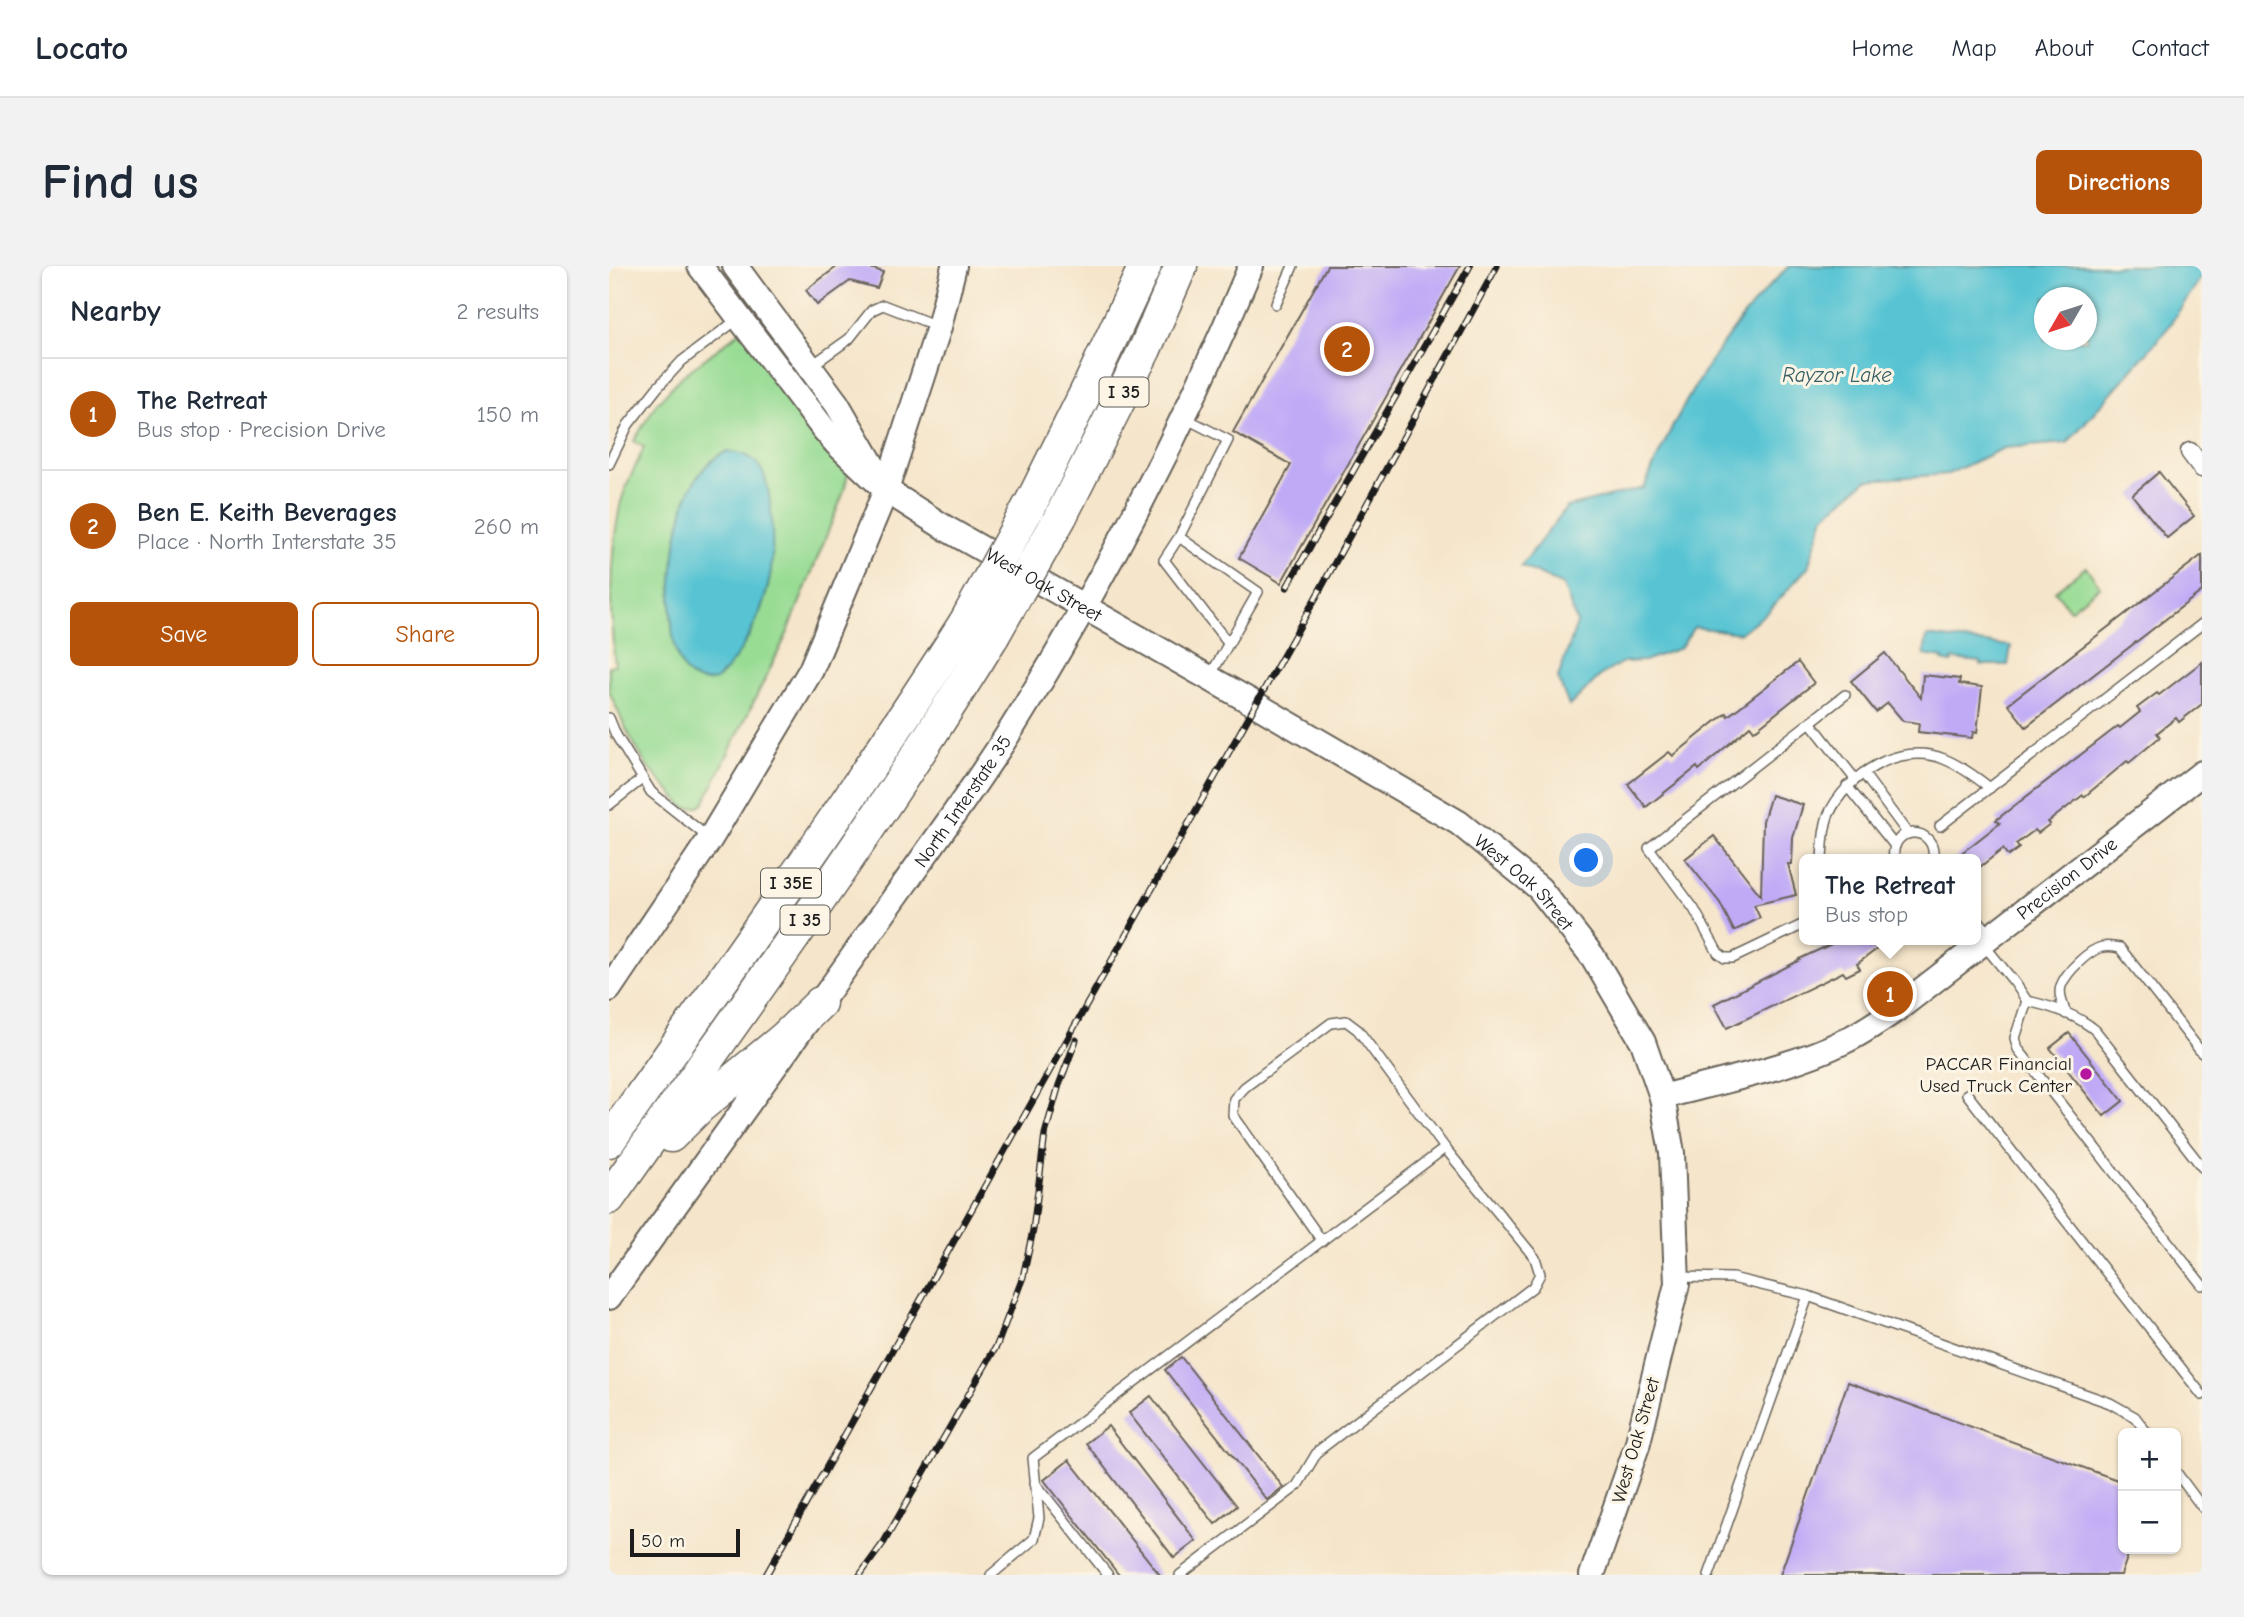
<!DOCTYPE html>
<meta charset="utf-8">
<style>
:root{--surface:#fff;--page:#f2f2f3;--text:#1f2937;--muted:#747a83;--line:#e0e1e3;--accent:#b45309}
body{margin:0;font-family:"Comic Neue",sans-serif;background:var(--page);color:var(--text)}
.controls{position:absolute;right:21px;bottom:21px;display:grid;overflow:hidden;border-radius:10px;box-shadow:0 2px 5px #0004}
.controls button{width:63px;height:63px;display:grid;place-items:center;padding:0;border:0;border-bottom:2px solid var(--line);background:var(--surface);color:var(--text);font:35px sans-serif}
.compass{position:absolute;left:1425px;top:21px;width:63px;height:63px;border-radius:50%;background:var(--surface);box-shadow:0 2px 5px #0004;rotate:231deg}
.scale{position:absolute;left:21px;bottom:18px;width:110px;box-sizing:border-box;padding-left:7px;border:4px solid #1c1c1c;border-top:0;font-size:19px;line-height:24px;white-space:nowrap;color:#1c1c1c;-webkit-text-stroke:5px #fcf5e5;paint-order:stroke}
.you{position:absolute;left:978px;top:595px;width:24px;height:24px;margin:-18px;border:5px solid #fff;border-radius:50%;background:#1a73e8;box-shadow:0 0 0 10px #1a73e833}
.badge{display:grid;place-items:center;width:46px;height:46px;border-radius:50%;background:var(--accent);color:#fff;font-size:23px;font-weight:700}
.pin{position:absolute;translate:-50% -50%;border:4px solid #fff;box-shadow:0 2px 7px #0006}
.popup{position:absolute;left:1190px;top:588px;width:182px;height:91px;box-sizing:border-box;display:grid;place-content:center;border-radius:10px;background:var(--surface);filter:drop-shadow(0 2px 5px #0005);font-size:23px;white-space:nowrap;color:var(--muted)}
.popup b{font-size:26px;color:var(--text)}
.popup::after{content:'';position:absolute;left:50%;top:100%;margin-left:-14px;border:14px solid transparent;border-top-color:var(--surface)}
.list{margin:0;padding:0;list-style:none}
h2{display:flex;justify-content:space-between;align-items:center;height:91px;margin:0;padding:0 28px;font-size:30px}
h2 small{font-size:23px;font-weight:400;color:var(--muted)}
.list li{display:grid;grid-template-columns:46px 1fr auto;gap:21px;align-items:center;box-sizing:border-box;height:112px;padding:0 28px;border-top:2px solid var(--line)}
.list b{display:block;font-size:26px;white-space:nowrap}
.list p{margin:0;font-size:23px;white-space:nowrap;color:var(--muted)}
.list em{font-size:23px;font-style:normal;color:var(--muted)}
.actions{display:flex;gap:14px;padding:21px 28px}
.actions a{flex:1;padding:16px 0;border:2px solid var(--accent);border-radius:10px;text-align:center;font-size:24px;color:var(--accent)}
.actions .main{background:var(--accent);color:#fff}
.map{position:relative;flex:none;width:1593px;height:1309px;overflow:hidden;border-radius:10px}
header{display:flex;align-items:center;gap:42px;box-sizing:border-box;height:98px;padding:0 35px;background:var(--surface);border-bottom:2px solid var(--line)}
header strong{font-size:33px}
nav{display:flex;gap:38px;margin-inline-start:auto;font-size:24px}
.intro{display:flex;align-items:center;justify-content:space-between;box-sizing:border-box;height:168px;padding:0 42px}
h1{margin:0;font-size:49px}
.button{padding:18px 32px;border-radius:10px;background:var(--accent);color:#fff;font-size:24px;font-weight:700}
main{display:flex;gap:42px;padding:0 42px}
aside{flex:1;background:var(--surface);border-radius:10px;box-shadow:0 2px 5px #0004}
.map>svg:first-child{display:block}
.green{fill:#98dc94;stroke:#5a7c58;stroke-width:2}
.water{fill:#59c4d3;stroke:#3a7078;stroke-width:2;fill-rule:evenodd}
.building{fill:#bfaaf6}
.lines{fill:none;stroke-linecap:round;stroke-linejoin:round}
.lane-casing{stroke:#686259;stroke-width:12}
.street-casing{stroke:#686259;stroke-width:21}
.secondary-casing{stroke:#686259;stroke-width:28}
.highway-casing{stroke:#686259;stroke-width:35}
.lane{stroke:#fff;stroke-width:9}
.street{stroke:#fff;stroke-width:18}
.secondary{stroke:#fff;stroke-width:24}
.highway{stroke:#fff;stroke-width:32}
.rail-casing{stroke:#1c1c1c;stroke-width:7}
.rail{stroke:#fcf5e5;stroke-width:4.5;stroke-dasharray:13;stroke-linecap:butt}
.highway-bridge-casing{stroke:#686259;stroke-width:35;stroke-linecap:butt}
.highway-bridge{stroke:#fff;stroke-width:32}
.poi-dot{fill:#b5179e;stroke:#fcf5e5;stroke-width:2.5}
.labels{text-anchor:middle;stroke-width:6;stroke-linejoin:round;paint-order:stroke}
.shield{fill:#fcf5e5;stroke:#5f5d58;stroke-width:2}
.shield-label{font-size:18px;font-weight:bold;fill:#1c1c1c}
.street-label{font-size:19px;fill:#1c1c1c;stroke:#fcf5e5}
.poi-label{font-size:19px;fill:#1c1c1c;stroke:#fcf5e5;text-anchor:end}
.water-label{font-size:21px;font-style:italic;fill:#345f65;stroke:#fcf5e5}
</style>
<header>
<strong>Locato</strong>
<nav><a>Home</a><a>Map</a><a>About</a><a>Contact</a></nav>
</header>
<div class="intro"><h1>Find us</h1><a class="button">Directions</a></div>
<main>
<aside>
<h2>Nearby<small>2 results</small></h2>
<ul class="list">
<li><span class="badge">1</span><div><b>The Retreat</b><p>Bus stop · Precision Drive</p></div><em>150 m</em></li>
<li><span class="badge">2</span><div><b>Ben E. Keith Beverages</b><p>Place · North Interstate 35</p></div><em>260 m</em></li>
</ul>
<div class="actions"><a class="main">Save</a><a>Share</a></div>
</aside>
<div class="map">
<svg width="1593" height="1309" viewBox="0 0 1593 1309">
<rect width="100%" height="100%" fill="#fcf5e5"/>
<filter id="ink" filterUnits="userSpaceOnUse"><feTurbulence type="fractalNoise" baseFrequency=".0143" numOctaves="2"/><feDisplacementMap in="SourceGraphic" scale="14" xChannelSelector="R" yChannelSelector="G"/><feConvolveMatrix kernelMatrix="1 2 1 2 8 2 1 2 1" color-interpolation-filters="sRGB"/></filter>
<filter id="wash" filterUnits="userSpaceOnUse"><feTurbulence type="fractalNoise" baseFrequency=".00686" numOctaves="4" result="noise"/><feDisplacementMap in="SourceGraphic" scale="28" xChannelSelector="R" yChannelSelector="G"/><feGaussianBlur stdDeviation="1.57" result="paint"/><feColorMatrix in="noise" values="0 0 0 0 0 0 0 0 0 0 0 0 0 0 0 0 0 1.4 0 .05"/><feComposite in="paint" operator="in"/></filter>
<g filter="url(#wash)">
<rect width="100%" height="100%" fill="#f5e5ca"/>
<g class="green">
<path d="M137,61L241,200L234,228L178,368L96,535L90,541L76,542L37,499L17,463L0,425V400L6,399C0,345 0,289 12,236C17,217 28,199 35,181L25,175L47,138L71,112Z"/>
<path d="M1477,301L1491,320L1461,344L1446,325Z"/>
</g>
<g class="water">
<path d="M1180,0H1593V10L1556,66L1458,177L1395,182L1339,208L1258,214L1215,250L1199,301L1160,345L1131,367L1085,361L1071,382L1035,395L1014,396L992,409L960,440L949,412L968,357L954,319L912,300L958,241L1035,222C1069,141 1116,62 1180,0ZM1436,32H1478V74H1436Z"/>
<path d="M117,186C130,186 142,189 150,200C165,219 165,287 161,311C155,345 133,391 107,414C97,416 89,416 81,410C48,384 65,259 81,224C89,208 100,193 117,186Z"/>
<path d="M1318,370L1402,380L1399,399H1371V396L1344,393L1343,397L1333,395V392L1315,389Z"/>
</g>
<g id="blocks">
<g class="building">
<path d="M229,0H255L274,6L268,22L241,15L208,39L197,24Z"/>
<path d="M718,0H851L672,317L630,292L682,199L624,166Z"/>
<path d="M1550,206L1585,250L1558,272L1523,229Z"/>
<path d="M1593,289V325L1417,461L1399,438Z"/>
<path d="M1276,387L1312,432L1314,409L1351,413L1350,418L1373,421L1368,467L1364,466L1363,472L1309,466L1310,457L1294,455L1279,437L1267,446L1242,415Z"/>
<path d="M1189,396L1205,417L1145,465L1141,460L1090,504L1088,501L1037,541L1019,518L1060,486L1064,490L1117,447L1119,450Z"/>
<path d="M1593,396V438L1570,456L1567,452L1548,467L1551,471L1520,497L1518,495L1475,531L1474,529L1439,556L1441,558L1429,567L1426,564L1407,578L1410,582L1399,590L1394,583L1367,604V593H1345L1391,557L1387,554L1509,460L1511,462L1531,446L1528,442L1548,427L1550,429Z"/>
<path d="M1162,529L1194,539L1184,572L1183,598H1179L1187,629L1145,639L1151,652L1125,665L1111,637L1076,593L1105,570L1152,630L1154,555Z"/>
<path d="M1231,674H1280L1248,698L1251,703L1237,710L1234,706L1118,762L1105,738L1191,694L1190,693Z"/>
<path d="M1460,767L1514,835L1495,850L1441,782Z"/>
<path d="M572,1091L674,1221L658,1234L556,1104Z"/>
<path d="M1239,1116L1514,1216V1283H1521L1512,1309H1171Z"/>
<path d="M542,1130L628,1240L606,1258L520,1147Z"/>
<path d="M499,1160L587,1275L565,1292L477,1177Z"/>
<path d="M460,1194L551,1309H510L435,1214Z"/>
</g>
</g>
</g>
<g filter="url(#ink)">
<use href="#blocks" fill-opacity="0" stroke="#686259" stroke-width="2"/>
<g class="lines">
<defs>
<g id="lane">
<path d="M667,38L684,0"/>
<path d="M202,100L240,73L263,44L274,39L328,60"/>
<path d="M576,152L619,174L570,271L649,326L601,410"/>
<path d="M0,198L19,159L48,122L73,95L129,53"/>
<path d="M570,271L555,294L619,377"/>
<path d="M0,452L7,469L42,526L100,572"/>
<path d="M1201,456L1246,513"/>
<path d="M1254,507L1299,568"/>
<path d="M1238,520L1286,580"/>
<path d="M0,539L33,513"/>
<path d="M1331,560L1593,358"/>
<path d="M1213,593C1214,579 1214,564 1219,550C1237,509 1290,475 1335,493C1352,500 1367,511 1381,522"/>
<path d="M1285,593C1280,558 1329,559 1324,593"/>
<path d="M1367,651L1381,669"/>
<path d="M1195,658L1124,692H1116L1109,687L1085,643L1040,582L1236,429"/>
<path d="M1375,679L1406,717L1418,735C1441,740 1467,748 1486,764L1593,901"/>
<path d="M1418,735L1406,772L1409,783L1593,1019"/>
<path d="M1457,748C1454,739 1449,729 1452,720C1457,706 1480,684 1493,681C1499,680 1506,681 1511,682L1593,787"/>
<path d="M1358,828L1593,1129"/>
<path d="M1068,1011L1123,1012L1199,1030L1501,1137L1526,1151L1538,1167"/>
<path d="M1567,1206L1593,1241"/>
<path d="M426,1217L499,1309"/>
<path d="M382,1309L425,1273L430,1252L424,1192L836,882"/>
<path d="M571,1309L688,1220L709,1185L924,1021L931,1008L926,992L836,882L749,764L737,755L722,757L636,821L625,833L624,849L713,975"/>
<path d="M1100,1309L1199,1030"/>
</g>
<path id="street" d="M1581,186L1593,202"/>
<g id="secondary">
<path id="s1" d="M91,0L214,162L227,177L277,224L338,263L646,438L850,557L930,622L984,691L1034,776L1053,831L1063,887L1068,1018L1028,1180L983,1309"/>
<path d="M126,0L228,138L265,202"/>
<path d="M0,723L101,573L202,404L277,224L330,61L345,0"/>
<path id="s2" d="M1053,831C1114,814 1179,803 1236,775C1255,766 1273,753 1291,741L1593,507"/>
<path id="s3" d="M0,1031C92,903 184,776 274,648C318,586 363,525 403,462C495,315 576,159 642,0"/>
</g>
<g id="highway">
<path d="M424,233L481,118L536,0"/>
<path d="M452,250L536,83L572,0"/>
<path d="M62,870L92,840L175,772L211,737"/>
<path d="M0,875C121,703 244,532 357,355"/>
<path d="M0,932C131,747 265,564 384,370"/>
</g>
</defs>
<use href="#lane" class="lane-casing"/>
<use href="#street" class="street-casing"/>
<use href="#secondary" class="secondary-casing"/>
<use href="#highway" class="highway-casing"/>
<use href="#lane" class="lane"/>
<use href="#street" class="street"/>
<use href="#secondary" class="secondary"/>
<use href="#highway" class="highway"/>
<defs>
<g id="rail">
<path d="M678,321L861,0"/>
<path d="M157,1309L706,333L888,0"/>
<path d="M251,1309L275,1276L388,1079L414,1011L424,964L436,868L450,819L467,774"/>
</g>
</defs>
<use href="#rail" class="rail-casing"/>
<use href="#rail" class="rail"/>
<defs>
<g id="highway-bridge">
<path d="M357,355L424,233"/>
<path d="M384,370L452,250"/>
</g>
</defs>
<use href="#highway-bridge" class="highway-bridge-casing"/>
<use href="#highway-bridge" class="highway-bridge"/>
</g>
</g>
<circle class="poi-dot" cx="1477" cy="808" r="7"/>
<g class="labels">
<g class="shield">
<rect x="490.5" y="111.5" width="49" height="29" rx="5"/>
<rect x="152" y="602.5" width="60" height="29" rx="5"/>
<rect x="171.5" y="639.5" width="49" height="29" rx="5"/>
</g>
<g class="shield-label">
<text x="515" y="132">I 35</text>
<text x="182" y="623">I 35E</text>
<text x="196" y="660">I 35</text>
</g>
<g class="street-label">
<text dy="7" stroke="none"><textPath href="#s1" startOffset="476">West Oak Street</textPath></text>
<text dy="7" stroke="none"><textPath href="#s3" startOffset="609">North Interstate 35</textPath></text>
<text dy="7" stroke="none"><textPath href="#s2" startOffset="467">Precision Drive</textPath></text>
<text dy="7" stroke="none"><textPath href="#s1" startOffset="1043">West Oak Street</textPath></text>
<text transform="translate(1026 1174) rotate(-74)" y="7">West Oak Street</text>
</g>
<g class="poi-label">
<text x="1463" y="804">PACCAR Financial<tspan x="1463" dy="22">Used Truck Center</tspan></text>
</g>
<g class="water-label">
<text x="1228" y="116">Rayzor Lake</text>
</g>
</g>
</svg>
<div class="controls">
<button>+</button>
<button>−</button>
</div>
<svg class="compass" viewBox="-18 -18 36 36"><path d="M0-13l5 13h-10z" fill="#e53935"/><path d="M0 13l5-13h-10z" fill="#747a83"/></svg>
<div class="scale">50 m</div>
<div class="you"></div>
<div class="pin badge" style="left:1281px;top:728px">1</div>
<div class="popup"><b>The Retreat</b>Bus stop</div>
<div class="pin badge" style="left:738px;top:83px">2</div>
</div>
</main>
